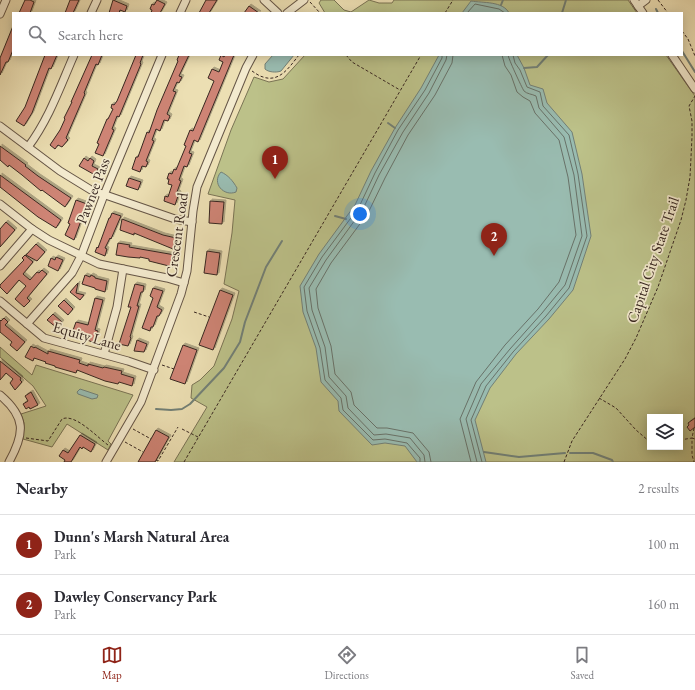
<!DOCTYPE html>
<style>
:root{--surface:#fff;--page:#f2f2f3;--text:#2b2b33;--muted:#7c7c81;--line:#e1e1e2;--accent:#8f2418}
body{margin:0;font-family:"EB Garamond",serif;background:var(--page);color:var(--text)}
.controls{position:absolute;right:12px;bottom:12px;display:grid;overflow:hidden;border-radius:0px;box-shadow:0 2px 10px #0003}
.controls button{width:36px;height:36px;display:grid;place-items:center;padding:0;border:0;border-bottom:1px solid var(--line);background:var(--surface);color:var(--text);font:20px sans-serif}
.you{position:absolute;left:360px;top:214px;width:14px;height:14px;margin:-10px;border:3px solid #fff;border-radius:50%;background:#1a73e8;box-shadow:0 0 0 6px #1a73e833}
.badge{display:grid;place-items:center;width:26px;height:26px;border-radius:50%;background:var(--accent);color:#fff;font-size:13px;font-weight:700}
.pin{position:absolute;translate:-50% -33px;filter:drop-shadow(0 1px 2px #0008)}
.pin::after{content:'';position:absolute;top:21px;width:14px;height:12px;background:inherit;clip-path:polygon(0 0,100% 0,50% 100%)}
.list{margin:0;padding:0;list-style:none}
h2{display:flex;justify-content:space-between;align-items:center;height:52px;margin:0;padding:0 16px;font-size:17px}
h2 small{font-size:13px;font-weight:400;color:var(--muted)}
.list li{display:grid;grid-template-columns:26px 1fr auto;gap:12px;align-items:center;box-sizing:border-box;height:60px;padding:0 16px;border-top:1px solid var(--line)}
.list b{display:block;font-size:15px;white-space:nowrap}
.list p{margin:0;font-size:13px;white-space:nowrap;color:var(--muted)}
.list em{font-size:13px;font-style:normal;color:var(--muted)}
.icon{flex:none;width:22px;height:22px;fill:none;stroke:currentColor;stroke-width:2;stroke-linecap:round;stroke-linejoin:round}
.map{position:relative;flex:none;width:695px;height:462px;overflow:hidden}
.search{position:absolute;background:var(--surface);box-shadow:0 2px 10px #0003;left:12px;right:12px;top:12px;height:44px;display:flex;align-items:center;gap:10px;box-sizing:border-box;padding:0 14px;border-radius:0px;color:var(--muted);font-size:15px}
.sheet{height:172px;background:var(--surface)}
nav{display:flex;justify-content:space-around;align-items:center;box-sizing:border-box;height:56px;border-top:1px solid var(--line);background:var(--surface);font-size:11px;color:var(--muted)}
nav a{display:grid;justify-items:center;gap:2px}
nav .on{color:var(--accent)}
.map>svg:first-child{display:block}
.green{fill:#bcc189;stroke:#7a7455;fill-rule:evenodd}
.water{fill:#99bcb1;stroke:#728077}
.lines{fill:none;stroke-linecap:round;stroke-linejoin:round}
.shore{stroke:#687269;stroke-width:1}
.stream{stroke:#728077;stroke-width:2}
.building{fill:#ce8475;stroke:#382721;filter:url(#shadow)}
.minor-casing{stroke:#655546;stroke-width:9}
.path{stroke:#382721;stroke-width:1;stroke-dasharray:3 2;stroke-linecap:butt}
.minor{stroke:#f3eace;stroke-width:7}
.labels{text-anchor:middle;stroke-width:3.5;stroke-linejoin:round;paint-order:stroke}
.street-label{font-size:15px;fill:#382721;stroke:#f3eace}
</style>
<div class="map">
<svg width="695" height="462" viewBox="0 0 695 462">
<defs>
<filter id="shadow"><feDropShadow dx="2" dy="-2" stdDeviation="0" flood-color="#0004"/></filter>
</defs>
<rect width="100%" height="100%" fill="#ecdfb3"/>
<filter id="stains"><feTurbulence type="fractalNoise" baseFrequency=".005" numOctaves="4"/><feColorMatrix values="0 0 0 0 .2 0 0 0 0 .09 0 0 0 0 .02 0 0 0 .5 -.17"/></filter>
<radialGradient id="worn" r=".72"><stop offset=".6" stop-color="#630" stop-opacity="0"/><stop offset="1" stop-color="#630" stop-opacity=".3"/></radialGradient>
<g class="green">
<path d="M321,0H334L344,10L351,12L369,0L379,3H392L394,0H628L637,13H325L319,3Z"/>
<path d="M305,55H666L695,96V462H174L207,407L191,398L192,385L200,380L214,366L232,319L239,291L224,284L232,233L235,200L208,194L231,130L254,77L269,82L283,79ZM650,417H680V447H650Z"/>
<path d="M0,347L32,375L36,365L133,395L108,441L111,444L108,450L67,424L52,447L23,439L24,423L21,414L46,406L33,386L0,357Z"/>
</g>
<g class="water">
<path d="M471,1C483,3 503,1 509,13H462Z"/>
<path d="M273,55H294L281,71C276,73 268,72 265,69V64Z"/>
<path d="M439,55H517L524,68L530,85L543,89L547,103L572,132L582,174L591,236L573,290L549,319L516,354L490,388L475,420L486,462H417L405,446L385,443L372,445L339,411L338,401L321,382L316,348L303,312L300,286L319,254L355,205L371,171L395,128L421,88Z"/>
<path d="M221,172C228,175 233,181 237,188L236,192C224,197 211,183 221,172Z"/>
<path d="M80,389L98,395L97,398L92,399L78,394L77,392Z"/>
</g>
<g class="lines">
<g class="shore">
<path d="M467,13L475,4L499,9L505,13"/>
<path d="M420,462V458L407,443L385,439L373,440L343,410L341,398L325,380L320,348L307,311L304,287L322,257L359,207L375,173L398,130L425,90L442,58V55"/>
<path d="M425,462L424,455L410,438L386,434L374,435L348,408L346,396L329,377L325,347L312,310L309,288L326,260L363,209L379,175L403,132L429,93L446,60L447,55"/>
<path d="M431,462L429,452L413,433L387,428H377L354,405L351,392L335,374L331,346L318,308L316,289L331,263L368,213L385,178L408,135L435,95L452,63L453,55"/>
<path d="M471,462L460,419L476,382L505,345L538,309L559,282L576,235L568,177L559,140L535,113L530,101L523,97L517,92L511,75L505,66L502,55"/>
<path d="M477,462L466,419L481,384L510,349L542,313L565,285L582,236L574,175L564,137L539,108L536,96C532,94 527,94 524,91C522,88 508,58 508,55"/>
<path d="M482,462L471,420L486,386L513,352L546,316L569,288L587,236L578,174L569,135L543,106L540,92L527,87L520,70L515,63L513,55"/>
</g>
<g class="stream">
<path d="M501,5L503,0"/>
<path d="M656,9L658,13"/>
<path d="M562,13L566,0"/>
<path d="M682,51L695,72"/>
<path d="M524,68L537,67L548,55"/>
<path d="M388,123L395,128"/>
<path d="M335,216L346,219"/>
<path d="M156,409L171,410L182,409L190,404L224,368L240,342L245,322L266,267L282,241"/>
<path d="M484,452L519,457L565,453"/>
<path d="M570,453H593L612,460L613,462"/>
</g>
</g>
<g class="building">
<path d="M25,0H30L34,2L30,13H19Z"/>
<path d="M70,0H79L73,13H65Z"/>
<path d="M113,0L127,6L125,12L120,10L119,13H109Z"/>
<path d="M157,0L165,4L160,13H151L152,10L150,9L152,4L154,5Z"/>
<path d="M206,0H217L209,13H199Z"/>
<path d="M249,6L259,13H244Z"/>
<path d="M13,26V50L8,62H6L0,75V58Z"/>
<path d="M45,55H57L51,69L49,68L32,113L24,126L16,121L25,107Z"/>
<path d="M92,55H102L98,65L96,64L84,93L85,94L66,138L68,140L62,147L58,145L55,149L50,145L60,130L65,119L64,118L72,102H71Z"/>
<path d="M136,55H143L140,63L141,64L119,117L117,116L112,129L114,130L103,156L95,153L99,144L97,143L107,119H108L113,109L111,108L112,104L114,105L117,101Z"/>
<path d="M179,55H189L179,76L182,77L179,83L177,82L173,91L176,92L167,114L170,116L168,121L164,120L160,131L156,129L152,140L154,141L146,161L148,162L146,167L142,166L140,172L132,169L136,157H138L147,132L149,133L157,110L178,61L177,60Z"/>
<path d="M221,55L224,57L225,55H234L198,142L194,140L189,153L192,154L187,167L184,166L179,180L181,181L177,192L179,193L175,205L164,201L165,196L168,197L172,185L168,184L169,179H167L169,173L172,174L174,169L176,170L186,146L184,145L190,130L193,131L214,81L208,78L212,69L219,72L223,62L219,60Z"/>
<path d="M0,146L26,165L25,166L38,176L71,198L65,207L42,190L41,191L22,175L9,165L8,167L0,160Z"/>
<path d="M84,158L88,161L90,158L94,161L92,166L98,169L95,175L79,166Z"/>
<path d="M0,175L61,220L56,228L38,217L0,187Z"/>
<path d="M129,178L141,182L138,190L126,186Z"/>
<path d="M76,200L87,204L74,240L65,235L70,224L68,223Z"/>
<path d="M210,201L224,202L222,224L209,223Z"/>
<path d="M112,213L121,216L111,239L110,238L105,248L107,249L105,256L95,252L97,247L98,248L109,218H110Z"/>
<path d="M122,219L163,235L176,238L173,249L134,233V235L120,230Z"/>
<path d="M6,222L15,230L0,247V229Z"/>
<path d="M118,243L130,245L129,247L175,255L173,267L149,261V259L140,257V258L128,257L116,255Z"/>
<path d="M36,244L45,252L37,261L26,255Z"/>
<path d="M207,251L220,253L217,275L204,273Z"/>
<path d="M25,255L33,262L23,274L30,280L37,272L39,273L42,270L47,274L27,298L30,301L24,307L15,299L26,286L19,280L7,294L0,287V285L24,260L22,258Z"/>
<path d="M56,257L63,260L58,271L48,266L51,258L55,260Z"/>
<path d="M85,275L90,277L91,275L95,277V278L107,281L105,292L95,289V288L82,284Z"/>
<path d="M78,283L76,293L84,295L80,300L70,292Z"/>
<path d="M135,284L144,286L143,292H141L137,306H139L130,337L131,338L128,346L119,344L130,310L131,307H128Z"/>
<path d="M153,288L163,291L157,307L162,310L159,316H157L153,327H151L150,331L142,328L153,298L150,296Z"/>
<path d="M220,290L233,295L213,350L199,345Z"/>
<path d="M95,298L103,300L95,330L98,331L95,343L87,340V338L72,333L76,322L88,325Z"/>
<path d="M64,300L73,309L68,315L58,306Z"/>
<path d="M53,314L62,322L57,328L47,320Z"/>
<path d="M4,318L8,322L5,325L25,342L17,351L10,345L12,342L0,332V320L1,321Z"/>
<path d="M137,340L147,344L144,352L134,351Z"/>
<path d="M183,345L197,350L185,384L170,379Z"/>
<path d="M31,346L34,348L35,347L48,354V351L80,360L79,363L88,366V364L103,368L104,367L122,371L121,374L134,378L132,386L119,382L118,384L105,381L77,370L76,373L55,367V366L45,363L46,362L34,358L33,361L25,357Z"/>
<path d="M0,361L21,378L20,380L22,382L15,390L10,383L13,379L6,373L0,380Z"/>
<path d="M31,392L38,405L30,409L29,407L26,409L23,404L28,401L25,396Z"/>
<path d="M695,418V427L690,431L687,427L689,425L688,423Z"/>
<path d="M156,430L169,437L155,462H138Z"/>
<path d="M80,435L95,444L91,452L83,447L82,449L80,447L71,462H64L65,460L59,456L63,450L68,453Z"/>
</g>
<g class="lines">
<defs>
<g id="minor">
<path d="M264,0L278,13"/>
<path d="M634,0L643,13"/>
<path d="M638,6L646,0"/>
<path d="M91,13L97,0"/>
<path d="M180,13L186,0"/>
<path d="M287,13L304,0"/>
<path d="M0,14L6,0"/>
<path d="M672,55L695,89"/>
<path d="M0,126L60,171L91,190L175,219L192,222"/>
<path d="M28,147C49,119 60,87 74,55"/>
<path d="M0,204L32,229L49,240L99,264L167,278L184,283"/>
<path d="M0,266L32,229"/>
<path d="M0,301L44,338L128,361L154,370"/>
<path d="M27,324L72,273L81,256L104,195L162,55"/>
<path d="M104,354L117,307L123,269"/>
<path d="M0,395C26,417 25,433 9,462"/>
<path d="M106,462L141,402L181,294L187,271L193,211L197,187L246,68L253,55"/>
</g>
</defs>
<use href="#minor" class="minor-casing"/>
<g class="path">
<path d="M658,0L668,13"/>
<path d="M310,2L320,13"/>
<path d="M445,13L453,0"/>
<path d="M682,31L688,39L695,56"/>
<path d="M346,55L352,62L400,90"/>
<path d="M252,71C255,73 259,76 263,77C280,83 290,66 299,55"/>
<path d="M194,312L209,317"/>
<path d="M162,365L174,369"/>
<path d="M599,398L616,408L636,430L650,442"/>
<path d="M694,428L692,438L695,439"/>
<path d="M133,429L151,439"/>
<path d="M182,429L198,437"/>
<path d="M26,438L48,441L62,419C75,413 97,437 108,445"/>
<path d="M680,440L692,438V455L694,462"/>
<path d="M125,442L143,452"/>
<path d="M156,460L158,461L178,427"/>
<path d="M184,462L421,55"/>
<path d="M564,462L572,441L625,359L636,338L658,287L681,220L686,200L690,177L692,137V121L689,106L695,96"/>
</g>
<use href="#minor" class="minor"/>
</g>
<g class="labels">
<g class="street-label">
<text transform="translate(93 191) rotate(-69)" y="5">Pawnee Pass</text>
<text transform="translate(177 235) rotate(-82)" y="5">Crescent Road</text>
<text transform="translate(653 260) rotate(-71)" y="5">Capital City State Trail</text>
<text transform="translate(87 336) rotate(16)" y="5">Equity Lane</text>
</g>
</g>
<rect width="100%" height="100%" filter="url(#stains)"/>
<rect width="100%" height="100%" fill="url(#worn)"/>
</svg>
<div class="controls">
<button><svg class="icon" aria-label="layers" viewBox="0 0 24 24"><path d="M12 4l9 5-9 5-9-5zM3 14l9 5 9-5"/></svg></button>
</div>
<div class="you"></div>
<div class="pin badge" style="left:275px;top:179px">1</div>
<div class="pin badge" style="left:494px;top:256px">2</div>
<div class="search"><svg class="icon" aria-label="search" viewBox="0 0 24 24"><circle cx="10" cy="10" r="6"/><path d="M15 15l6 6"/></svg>Search here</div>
</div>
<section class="sheet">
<h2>Nearby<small>2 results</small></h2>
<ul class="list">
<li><span class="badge">1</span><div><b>Dunn's Marsh Natural Area</b><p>Park</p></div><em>100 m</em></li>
<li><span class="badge">2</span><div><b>Dawley Conservancy Park</b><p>Park</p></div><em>160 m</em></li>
</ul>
</section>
<nav>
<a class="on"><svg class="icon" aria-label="map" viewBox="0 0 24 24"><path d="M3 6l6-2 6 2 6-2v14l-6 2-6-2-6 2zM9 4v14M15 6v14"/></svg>Map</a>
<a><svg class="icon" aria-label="directions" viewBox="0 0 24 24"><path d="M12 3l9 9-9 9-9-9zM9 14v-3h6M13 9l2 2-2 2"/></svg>Directions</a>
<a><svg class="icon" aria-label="saved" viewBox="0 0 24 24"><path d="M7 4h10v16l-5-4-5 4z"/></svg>Saved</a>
</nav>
